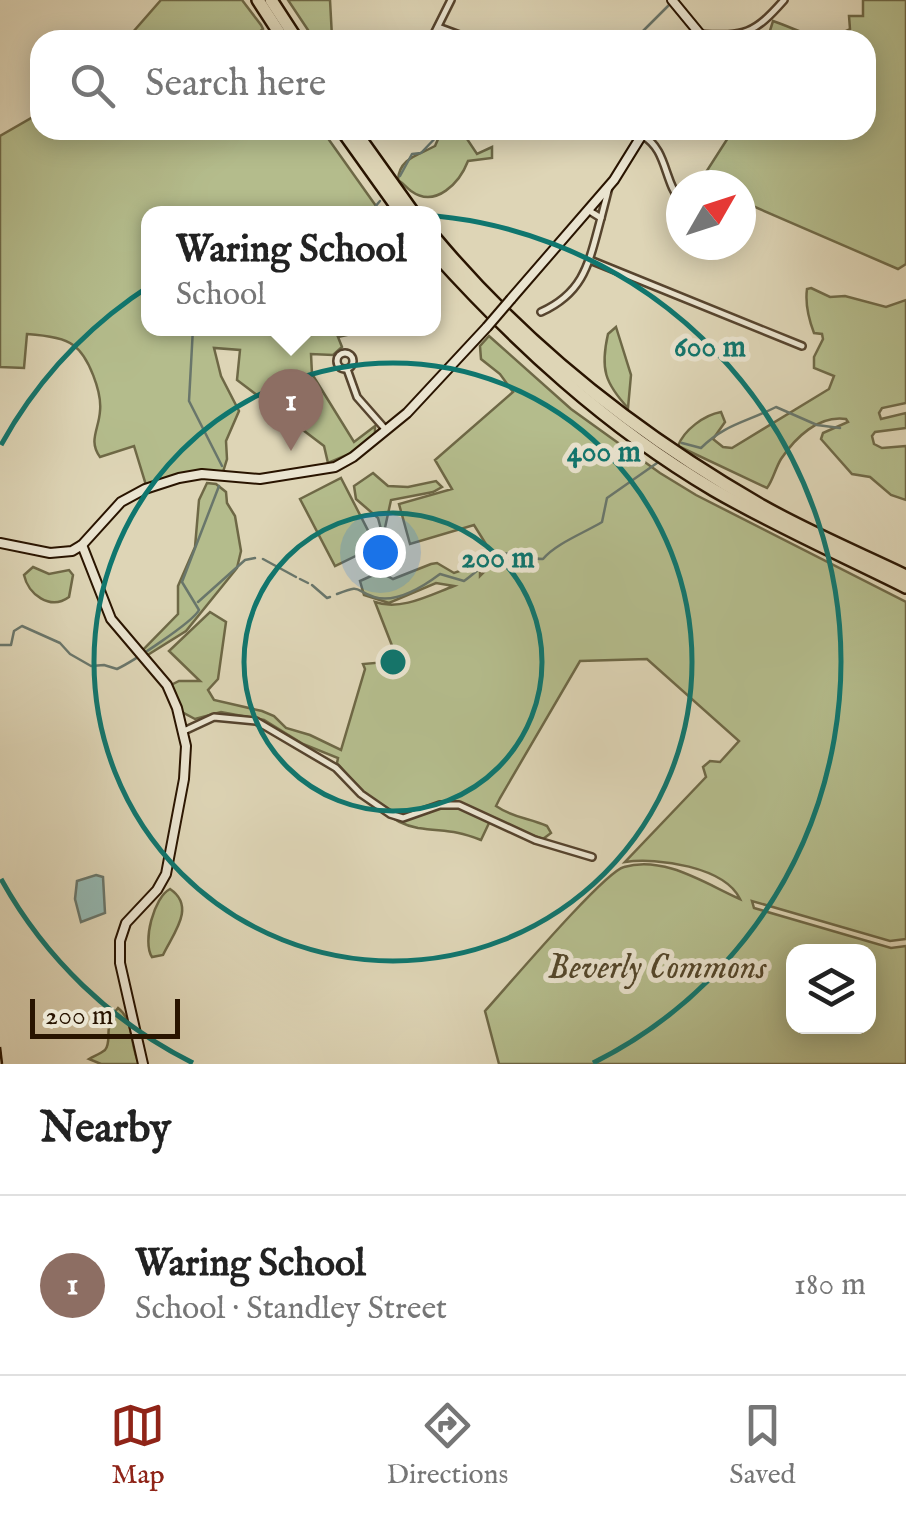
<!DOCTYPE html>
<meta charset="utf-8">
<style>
:root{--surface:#fff;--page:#f6f6f6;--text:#222;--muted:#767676;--line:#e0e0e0;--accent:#8f2418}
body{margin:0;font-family:"IM FELL English",serif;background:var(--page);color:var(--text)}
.controls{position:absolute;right:30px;bottom:30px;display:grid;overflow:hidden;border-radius:20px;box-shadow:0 5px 25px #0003}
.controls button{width:90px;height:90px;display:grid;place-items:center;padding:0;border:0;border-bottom:2px solid var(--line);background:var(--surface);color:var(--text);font:50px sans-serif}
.compass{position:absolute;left:666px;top:170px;width:90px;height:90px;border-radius:50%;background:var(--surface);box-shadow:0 5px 25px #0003;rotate:51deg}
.scale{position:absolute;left:30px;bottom:25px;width:150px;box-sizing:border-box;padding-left:10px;border:5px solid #291400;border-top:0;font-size:28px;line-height:35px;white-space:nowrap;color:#291400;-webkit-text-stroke:8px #eae4d0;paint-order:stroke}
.you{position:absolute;left:380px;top:552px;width:35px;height:35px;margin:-25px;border:8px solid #fff;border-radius:50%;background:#1a73e8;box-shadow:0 0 0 15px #1a73e833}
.badge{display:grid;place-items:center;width:65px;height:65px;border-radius:50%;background:var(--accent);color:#fff;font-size:32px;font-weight:700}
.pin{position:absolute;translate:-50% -82px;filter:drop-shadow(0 2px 5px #0008)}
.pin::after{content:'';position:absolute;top:52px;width:35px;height:30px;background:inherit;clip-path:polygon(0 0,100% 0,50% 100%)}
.popup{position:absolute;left:141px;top:206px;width:300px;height:130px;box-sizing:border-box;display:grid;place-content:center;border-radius:20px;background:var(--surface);filter:drop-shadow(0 2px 8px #0005);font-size:32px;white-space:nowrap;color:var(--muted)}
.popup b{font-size:38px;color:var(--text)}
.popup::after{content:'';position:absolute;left:50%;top:100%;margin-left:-20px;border:20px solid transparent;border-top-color:var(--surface)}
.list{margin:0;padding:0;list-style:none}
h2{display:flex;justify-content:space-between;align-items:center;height:130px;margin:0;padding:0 40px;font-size:42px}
h2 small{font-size:32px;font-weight:400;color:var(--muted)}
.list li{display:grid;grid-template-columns:65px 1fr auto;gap:30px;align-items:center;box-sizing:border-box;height:180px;padding:0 40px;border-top:2px solid var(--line)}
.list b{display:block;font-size:38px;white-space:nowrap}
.list p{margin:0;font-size:32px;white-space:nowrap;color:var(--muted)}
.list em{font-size:32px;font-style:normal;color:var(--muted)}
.icon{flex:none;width:55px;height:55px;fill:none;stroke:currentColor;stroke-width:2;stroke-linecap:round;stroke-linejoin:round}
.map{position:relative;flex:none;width:906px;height:1064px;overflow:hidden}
.search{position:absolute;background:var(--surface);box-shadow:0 5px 25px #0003;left:30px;right:30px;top:30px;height:110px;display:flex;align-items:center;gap:25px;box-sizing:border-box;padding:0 35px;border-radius:30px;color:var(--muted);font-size:38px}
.sheet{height:310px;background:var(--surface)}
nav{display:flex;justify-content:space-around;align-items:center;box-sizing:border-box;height:140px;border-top:2px solid var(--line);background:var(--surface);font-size:28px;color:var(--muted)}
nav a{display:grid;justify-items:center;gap:5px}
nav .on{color:var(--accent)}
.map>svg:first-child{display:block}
.green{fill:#b4bc8c;stroke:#6e6846;stroke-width:2.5;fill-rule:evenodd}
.water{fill:#94b8b2;stroke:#69766b;stroke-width:2.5}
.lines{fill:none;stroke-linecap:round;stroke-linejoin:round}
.stream{stroke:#69766b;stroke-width:2.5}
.street-casing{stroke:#56442e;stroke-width:10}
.secondary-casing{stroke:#291400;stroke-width:12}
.highway-casing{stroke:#291400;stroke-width:16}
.street{stroke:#eae4d0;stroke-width:5}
.secondary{stroke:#eae4d0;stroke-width:8}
.highway{stroke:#ded5b6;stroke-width:11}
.rail{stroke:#291400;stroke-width:2.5;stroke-dasharray:18 18;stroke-linecap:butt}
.secondary-bridge-casing{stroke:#291400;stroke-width:12;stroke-linecap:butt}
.secondary-bridge{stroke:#eae4d0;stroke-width:8}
.ring{fill:none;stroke:#0f766e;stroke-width:5}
.labels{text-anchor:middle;stroke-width:10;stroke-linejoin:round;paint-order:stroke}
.park-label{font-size:35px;font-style:italic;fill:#53462a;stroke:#eae4d0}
.centre{fill:#0f766e;stroke:#eae4d0;stroke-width:5}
.ring-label{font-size:30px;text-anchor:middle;font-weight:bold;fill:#0f766e;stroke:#eae4d0;stroke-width:10;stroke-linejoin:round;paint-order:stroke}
</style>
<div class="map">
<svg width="906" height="1064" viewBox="0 0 906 1064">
<rect width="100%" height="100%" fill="#ded5b6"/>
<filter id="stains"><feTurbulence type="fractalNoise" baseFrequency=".002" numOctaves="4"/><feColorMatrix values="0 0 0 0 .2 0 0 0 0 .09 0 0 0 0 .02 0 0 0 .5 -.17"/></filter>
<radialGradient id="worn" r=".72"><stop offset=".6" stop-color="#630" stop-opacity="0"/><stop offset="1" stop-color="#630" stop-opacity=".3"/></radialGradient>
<g class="green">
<path d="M161,0H242L261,25L263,29L259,32L264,40H126Z"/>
<path d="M288,0H330L332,37L328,40L314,39Z"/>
<path d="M863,0H906V264L898,269L741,201V185L699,183L733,130H866V40H767L773,21C806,32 817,46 850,29L849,16H863Z"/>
<path d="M40,113V130H322L381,213L148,214V328L373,329L338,337L342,347L333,355L311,354L312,374L354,442L375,426V435L354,452L328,463L324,446L237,380L240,350L214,348L221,376L239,411L226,441L227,459L223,472L146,485L134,446L100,457C88,441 99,429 100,411C102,393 89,356 73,345C63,337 41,335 27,334L24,368L0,367V136Z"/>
<path d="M442,130H472L467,139L477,154L492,147V158L468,161C460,182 436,209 411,191C406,187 403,183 398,180C399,158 419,155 435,146Z"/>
<path d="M811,288L830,297L845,296L886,307L906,300V403L882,408L879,413L881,419L906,413V428L875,432L872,436L874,444L882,448L906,446V500L891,495L870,477L852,474L821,439L823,433L848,422L846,419C818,415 795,438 781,459C775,469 773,480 767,488L678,446C684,430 704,415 721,412L725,422L713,439L723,447L732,448L829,389L834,376L814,368V357L823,339L822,334L814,333C809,320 805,304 807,289Z"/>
<path d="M616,327L631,375L628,408C605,383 600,369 608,334Z"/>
<path d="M489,336L571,409L660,473L696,495L906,602V939L890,941L752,901L754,908L891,948L906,946V1064H499L485,1011C506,988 604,872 624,867C664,855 706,884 740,899C725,867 657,857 625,862L706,777L703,767L710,761L720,762L739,741L647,659L580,661L500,798L496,806C513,818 530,818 547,826L551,833L543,839L490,821L481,840C453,829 445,832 418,828C383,822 360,788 337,763L338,758L303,744L264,720L221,712L195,719L182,712L171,685L179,681H200L169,651L210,612L226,622L218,679L208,690L214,700L262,711L274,716L286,728L310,735L341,750L365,669L363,664L398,661L375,602C401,611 430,595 454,586L436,583L389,603L364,595L360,581L380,572L393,579L431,564L437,563L454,573L480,564V576L496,560L474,525L410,544L399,504L452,489L435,460L513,392L500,374L481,359L480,346ZM794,952H868V1026H794Z"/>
<path d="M373,473L388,486L408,487L436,481L442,487L433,492L391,500L383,537L378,518L356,499L354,486Z"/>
<path d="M341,478L376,546L335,566L300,499Z"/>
<path d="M207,483L216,484L226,492L227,503L235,516L241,551L237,568L186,631L146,656L141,652L178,614V586L195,547L199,500Z"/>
<path d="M33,567L49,574L69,570L73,575L69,597C50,611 28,594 24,575Z"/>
<path d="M170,889C197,907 172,935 163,955L152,957C142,942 154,897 170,889Z"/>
<path d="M118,1008C134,1020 130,1046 139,1064H101L89,1059C94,1056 100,1054 105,1050C113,1041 102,1025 118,1008Z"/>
</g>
<path class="water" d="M96,875L103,877L105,913L81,922L75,899L77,881Z"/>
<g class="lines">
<g class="stream">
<path d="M634,40L669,5"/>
<path d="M400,176L412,154L421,153L443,130"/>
<path d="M369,214L380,201"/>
<path d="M193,328L189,401L222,466"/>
<path d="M682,443L701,448C725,424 747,422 776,407L817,425L840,428"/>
<path d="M263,559L296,577"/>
<path d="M300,579L308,583"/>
<path d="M312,585L327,598L330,597"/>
<path d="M337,594C363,584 353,590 374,597C396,604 424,586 440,574L464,581C480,570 496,549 517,554C527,556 532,559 543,559C555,544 584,533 602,522L607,498L657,463"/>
<path d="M198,602L245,560L255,558"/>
<path d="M0,645H11L14,631L22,626L60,643L70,654L91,666L104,665L117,669C132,662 193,622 199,610L182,582L219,486"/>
</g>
<defs>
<g id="street">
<path d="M438,27L473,40"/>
<path d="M700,34C745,37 754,34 784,0"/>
<path d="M431,40L451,0"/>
<path d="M643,136C667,149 664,182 681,202"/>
<path d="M601,218L609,187"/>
<path d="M590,260L802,346"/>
<path d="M541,312C585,292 589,262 601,218L588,210"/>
<circle cx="345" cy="361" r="8"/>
<path d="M347,369L357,397L386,430"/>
<path d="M184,731L214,717L256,721L336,768L361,794L390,814L403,818L440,805H459L535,840L592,857"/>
</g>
<g id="secondary">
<path d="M672,0L700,34L695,40"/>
<path d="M511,299L614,180L645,130"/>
<path d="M0,543L50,553L72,551L82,545L121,502L145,489L179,478L202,474L260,479L335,467L353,457L407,413L487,327"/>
<path d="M82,545L111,619L167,685L177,708L186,746L184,779L166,874L157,890L126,923L120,941V963L143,1064"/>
</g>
<g id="highway">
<path d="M258,0L284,40"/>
<path d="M271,0L297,40"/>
<path d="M342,130L402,214"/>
<path d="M354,130L414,214"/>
<path d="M434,237C526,347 638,435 762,506C808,532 858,553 906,576"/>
<path d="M434,252C516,343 607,427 714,490C776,526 842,555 906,587"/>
</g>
</defs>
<use href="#street" class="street-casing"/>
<use href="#secondary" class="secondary-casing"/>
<use href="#highway" class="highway-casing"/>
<use href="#street" class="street"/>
<use href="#secondary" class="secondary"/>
<use href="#highway" class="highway"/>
<path class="rail" d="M0,1047L2,1064"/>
<defs>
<path id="secondary-bridge" d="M487,327L511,299"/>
</defs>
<use href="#secondary-bridge" class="secondary-bridge-casing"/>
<use href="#secondary-bridge" class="secondary-bridge"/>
</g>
<g class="ring">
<circle cx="393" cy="662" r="149"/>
<circle cx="393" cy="662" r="299"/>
<path d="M193 1063A448 448 0 0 1 1 879M1 445A448 448 0 1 1 593 1063"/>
</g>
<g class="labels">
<g class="park-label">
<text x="657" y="978">Beverly Commons</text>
</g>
</g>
<circle cx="393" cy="662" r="15" class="centre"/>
<g class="ring-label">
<text x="710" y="356">600 m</text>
<text x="604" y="461">400 m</text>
<text x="498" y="567">200 m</text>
</g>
<rect width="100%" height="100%" filter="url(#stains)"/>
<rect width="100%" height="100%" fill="url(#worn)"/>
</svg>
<div class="controls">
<button><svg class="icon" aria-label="layers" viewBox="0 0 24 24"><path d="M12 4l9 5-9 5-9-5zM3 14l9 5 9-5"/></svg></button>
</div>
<svg class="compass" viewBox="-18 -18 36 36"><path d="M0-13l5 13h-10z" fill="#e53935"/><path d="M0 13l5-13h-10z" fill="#767676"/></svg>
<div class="scale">200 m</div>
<div class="you"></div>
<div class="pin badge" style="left:291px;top:451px;background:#8d6e63">1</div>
<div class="popup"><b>Waring School</b>School</div>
<div class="search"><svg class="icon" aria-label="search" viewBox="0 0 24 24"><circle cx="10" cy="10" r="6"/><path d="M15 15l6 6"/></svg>Search here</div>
</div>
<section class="sheet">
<h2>Nearby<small></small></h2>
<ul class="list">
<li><span class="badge" style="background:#8d6e63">1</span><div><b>Waring School</b><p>School · Standley Street</p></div><em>180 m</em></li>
</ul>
</section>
<nav>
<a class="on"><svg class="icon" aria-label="map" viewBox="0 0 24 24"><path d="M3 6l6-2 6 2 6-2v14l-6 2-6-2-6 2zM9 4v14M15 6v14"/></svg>Map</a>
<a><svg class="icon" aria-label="directions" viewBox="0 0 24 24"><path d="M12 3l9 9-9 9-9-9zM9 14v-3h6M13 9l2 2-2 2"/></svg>Directions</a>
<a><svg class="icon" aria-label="saved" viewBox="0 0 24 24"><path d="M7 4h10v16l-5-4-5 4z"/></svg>Saved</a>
</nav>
